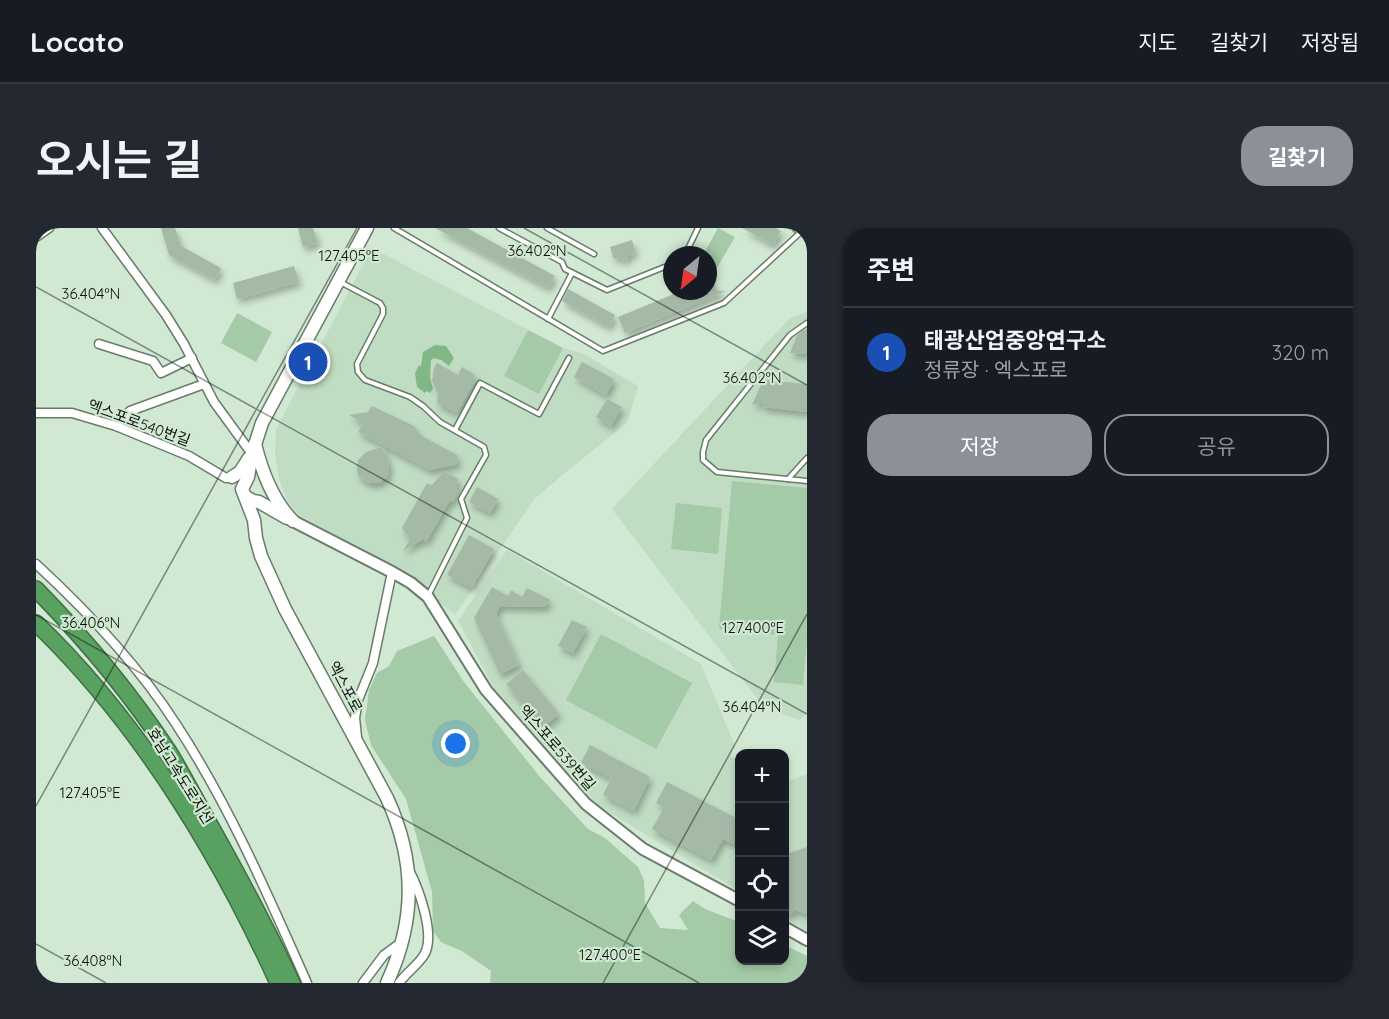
<!DOCTYPE html>
<html lang="ko">
<meta charset="utf-8">
<style>
:root{--surface:#171b24;--page:#242831;--text:#f1f3f6;--muted:#9ea1a6;--line:#363941;--accent:#8c9099}
body{margin:0;font-family:Quicksand,"Noto Sans KR",sans-serif;background:var(--page);color:var(--text)}
.controls{position:absolute;right:18px;bottom:18px;display:grid;overflow:hidden;border-radius:12px;box-shadow:0 3px 9px #0003}
.controls button{width:54px;height:54px;display:grid;place-items:center;padding:0;border:0;border-bottom:2px solid var(--line);background:var(--surface);color:var(--text);font:30px sans-serif}
.compass{position:absolute;left:627px;top:18px;width:54px;height:54px;border-radius:50%;background:var(--surface);box-shadow:0 3px 9px #0003;rotate:209deg}
.you{position:absolute;left:420px;top:516px;width:21px;height:21px;margin:-15px;border:4px solid #fff;border-radius:50%;background:#1a73e8;box-shadow:0 0 0 9px #1a73e833}
.badge{display:grid;place-items:center;width:39px;height:39px;border-radius:50%;background:var(--accent);color:#fff;font-size:20px;font-weight:700}
.pin{position:absolute;translate:-50% -50%;border:3px solid #fff;box-shadow:0 2px 6px #0006}
.list{margin:0;padding:0;list-style:none}
h2{display:flex;justify-content:space-between;align-items:center;height:78px;margin:0;padding:0 24px;font-size:26px}
h2 small{font-size:20px;font-weight:400;color:var(--muted)}
.list li{display:grid;grid-template-columns:39px 1fr auto;gap:18px;align-items:center;box-sizing:border-box;height:90px;padding:0 24px;border-top:2px solid var(--line)}
.list b{display:block;font-size:22px;white-space:nowrap}
.list p{margin:0;font-size:20px;white-space:nowrap;color:var(--muted)}
.list em{font-size:20px;font-style:normal;color:var(--muted)}
.actions{display:flex;gap:12px;padding:18px 24px}
.actions a{flex:1;padding:14px 0;border:2px solid var(--accent);border-radius:24px;text-align:center;font-size:21px;color:var(--accent)}
.actions .main{background:var(--accent);color:#fff}
.icon{flex:none;width:33px;height:33px;fill:none;stroke:currentColor;stroke-width:2;stroke-linecap:round;stroke-linejoin:round}
.map{position:relative;flex:none;width:771px;height:755px;overflow:hidden;border-radius:24px}
header{display:flex;align-items:center;gap:36px;box-sizing:border-box;height:84px;padding:0 30px;background:var(--surface);border-bottom:2px solid var(--line)}
header strong{font-size:28px}
nav{display:flex;gap:33px;margin-inline-start:auto;font-size:21px}
.intro{display:flex;align-items:center;justify-content:space-between;box-sizing:border-box;height:144px;padding:0 36px}
h1{margin:0;font-size:42px}
.button{padding:15px 27px;border-radius:24px;background:var(--accent);color:#fff;font-size:21px;font-weight:700}
main{display:flex;gap:36px;padding:0 36px}
aside{flex:1;background:var(--surface);border-radius:24px;box-shadow:0 3px 9px #0003}
.map>svg:first-child{display:block}
.built{fill:#c0dcc2}
.green{fill:#a4caa7}
.water{fill:#81b886}
.building{fill:#a5baa6;filter:url(#shadow)}
.lines{fill:none;stroke-linecap:round;stroke-linejoin:round}
.service-casing{stroke:#687c69;stroke-width:7}
.minor-casing{stroke:#687c69;stroke-width:11}
.tertiary-casing{stroke:#687c69;stroke-width:14}
.secondary-casing{stroke:#687c69;stroke-width:15}
.motorway-casing{stroke:#3d6f43;stroke-width:18}
.service{stroke:#fff;stroke-width:4}
.minor{stroke:#fff;stroke-width:8}
.tertiary{stroke:#fff;stroke-width:10}
.secondary{stroke:#fff;stroke-width:12}
.motorway{stroke:#58a161;stroke-width:15}
.ticks{fill:none;stroke:#0a110a;stroke-width:1.5;stroke-opacity:0.45}
.labels{text-anchor:middle;stroke-width:4.5;stroke-linejoin:round;paint-order:stroke}
.street-label{font-size:15px;fill:#0a110a;stroke:#d1e8d3}
.ticks-label{font-size:15px;text-anchor:middle;fill:#0a110a;stroke:#d1e8d3;stroke-width:4.5;stroke-linejoin:round;paint-order:stroke}
</style>
<header>
<strong>Locato</strong>
<nav><a>지도</a><a>길찾기</a><a>저장됨</a></nav>
</header>
<div class="intro"><h1>오시는 길</h1><a class="button">길찾기</a></div>
<main>
<div class="map">
<svg width="771" height="755" viewBox="0 0 771 755">
<defs>
<filter id="shadow"><feDropShadow dx="3" dy="5" stdDeviation="3" flood-color="#0004"/></filter>
</defs>
<rect width="100%" height="100%" fill="#d1e8d3"/>
<g class="built">
<path d="M336,20L527,120L546,125L602,158L592,193L499,270L419,387L366,344L263,287L252,274L243,251L239,225L240,201Z"/>
<path d="M771,84V485L763,492L726,477L576,281L754,90Z"/>
<path d="M471,322L665,436L699,518L694,528L703,533V663L564,579L458,460L422,393Z"/>
<path d="M771,546V703L749,690L748,555Z"/>
</g>
<g class="green">
<path d="M682,0L699,9L678,45L672,42V27H667Z"/>
<path d="M201,85L236,104L220,134L185,115Z"/>
<path d="M492,102L527,120L503,166L468,148Z"/>
<path d="M696,253L771,260V413L767,457L738,454L742,407L683,401Z"/>
<path d="M640,275L686,280L682,326L635,321Z"/>
<path d="M565,406L656,455L620,521L530,472Z"/>
<path d="M398,408L428,454L504,549L552,601L569,610L602,639L608,652L609,675L624,700L652,702L643,687L657,673L669,681L703,694L704,732H748L749,717L771,728V755H454L455,743L426,723L405,714L397,703L396,664L370,571L335,517L329,492L333,462L341,445L353,438L361,423Z"/>
</g>
<path class="water" d="M399,117L410,118L418,130L413,138L405,132L398,130L395,132L394,150L397,161L394,165L391,163L389,165L381,159L379,145L383,137L385,138L387,124Z"/>
<g class="building">
<path d="M125,0H139L145,18L185,40L179,52L133,27Z"/>
<path d="M262,0H277L282,15L267,19Z"/>
<path d="M399,0H431L519,48L512,60Z"/>
<path d="M706,0H740L745,3L737,17Z"/>
<path d="M596,12L599,22L598,26L592,27V31L588,33L585,29L580,31L577,29L574,19Z"/>
<path d="M258,38L263,54L201,71L197,55Z"/>
<path d="M672,41L681,63H690L589,105L582,89L645,63H672Z"/>
<path d="M532,61L579,87L573,99L526,73Z"/>
<path d="M769,101L771,102V126L754,125L761,107Z"/>
<path d="M546,134L578,151L570,167L538,149Z"/>
<path d="M401,135L422,147L426,139L438,146L439,152L421,185L401,175L402,165L396,153L398,140Z"/>
<path d="M727,152L771,156V184L726,179L727,174L716,177Z"/>
<path d="M571,171L586,179L575,198L560,189Z"/>
<path d="M336,178L378,198L384,207L421,227L422,235L418,237L394,242L322,204L327,195L313,187L332,184Z"/>
<path d="M346,219L353,234V244L351,249L343,255H332L323,249L321,244L322,232L330,224Z"/>
<path d="M408,243L422,251L420,262L422,263L417,274L414,272L390,314L387,311L367,323L374,311L366,300L391,255L396,257Z"/>
<path d="M441,259L462,271L454,285L433,274Z"/>
<path d="M433,307L458,321L436,360L411,347Z"/>
<path d="M456,359L472,368L475,362L486,369L491,360L515,372L508,379L464,378L460,386L483,437L464,446L438,390Z"/>
<path d="M536,392L551,399L537,425L522,418Z"/>
<path d="M487,442L523,486L506,500L470,456Z"/>
<path d="M554,517L614,549L598,583L567,567L575,550L545,535Z"/>
<path d="M631,554L704,592V603L697,616L687,611L675,632L616,601L628,579L620,575Z"/>
<path d="M771,619V686L758,682L755,687L748,683V628L750,626Z"/>
</g>
<g class="lines">
<defs>
<g id="service">
<path d="M358,0L567,123L688,75L766,3"/>
<path d="M463,0L526,34L529,41L571,62L636,36"/>
<path d="M511,0L558,26"/>
<path d="M649,27L662,0"/>
<path d="M306,55L344,75L347,80V86L321,136L322,144L329,152L374,169L387,178L404,194L448,219L450,227L425,271L431,290L392,368"/>
<path d="M512,91L536,45"/>
<path d="M771,95L754,107L670,212L667,224V232L681,244L771,253"/>
<path d="M419,202L444,155L503,186L533,130"/>
<path d="M752,251L771,230"/>
</g>
<g id="minor">
<path d="M66,0L130,87L148,116L178,174L216,226"/>
<path d="M761,0L766,3"/>
<path d="M0,9L13,0"/>
<path d="M63,116L117,133L125,145L156,130"/>
<path d="M0,185H36L80,198L153,228L190,250L196,249"/>
<path d="M80,198L94,183L168,156"/>
<path d="M0,336C51,383 102,437 140,496C193,577 232,667 271,755"/>
<path d="M321,509L319,490L322,472L337,435L356,344"/>
<path d="M327,755L348,727L366,714"/>
<path d="M363,755C370,745 382,737 388,727C400,708 383,661 373,642"/>
</g>
<g id="tertiary">
<path d="M257,293L356,344L375,355L392,369L450,462L550,576L607,621L704,673"/>
<path d="M748,699L771,712"/>
</g>
<g id="secondary">
<path d="M331,0L226,195L216,226L212,249L206,261L218,292L220,310L225,328L249,381L351,570C380,633 380,692 351,755"/>
<path d="M219,216C226,244 237,273 257,293"/>
<path d="M196,249L204,244L213,230"/>
<path d="M210,269L217,273L223,274L251,290"/>
</g>
<g id="motorway">
<path d="M0,361C49,411 95,466 133,524C146,545 157,567 169,588C200,643 230,698 256,755"/>
<path d="M0,395C103,494 183,626 242,755"/>
</g>
</defs>
<use href="#service" class="service-casing"/>
<use href="#minor" class="minor-casing"/>
<use href="#tertiary" class="tertiary-casing"/>
<use href="#secondary" class="secondary-casing"/>
<use href="#motorway" class="motorway-casing"/>
<use href="#service" class="service"/>
<use href="#minor" class="minor"/>
<use href="#tertiary" class="tertiary"/>
<use href="#secondary" class="secondary"/>
<use href="#motorway" class="motorway"/>
</g>
<path class="ticks" d="M488,0L771,157M0,59L771,486M0,387L663,755M0,578L321,0M0,716L70,755M567,755L771,386"/>
<g class="labels">
<g class="street-label">
<text transform="translate(103 195) rotate(20)" y="5">엑스포로540번길</text>
<text transform="translate(309 459) rotate(62)" y="5">엑스포로</text>
<text transform="translate(521 520) rotate(49)" y="5">엑스포로539번길</text>
<text transform="translate(144 548) rotate(58)" y="5">호남고속도로지선</text>
</g>
</g>
<g class="ticks-label">
<text x="501" y="28">36.402°N</text>
<text x="313" y="33">127.405°E</text>
<text x="55" y="71">36.404°N</text>
<text x="716" y="155">36.402°N</text>
<text x="55" y="400">36.406°N</text>
<text x="717" y="405">127.400°E</text>
<text x="716" y="484">36.404°N</text>
<text x="54" y="570">127.405°E</text>
<text x="574" y="732">127.400°E</text>
<text x="57" y="738">36.408°N</text>
</g>
</svg>
<div class="controls">
<button>+</button>
<button>−</button>
<button><svg class="icon" aria-label="locate" viewBox="0 0 24 24"><circle cx="12" cy="12" r="6"/><path d="M12 2v4M12 18v4M2 12h4M18 12h4"/></svg></button>
<button><svg class="icon" aria-label="layers" viewBox="0 0 24 24"><path d="M12 4l9 5-9 5-9-5zM3 14l9 5 9-5"/></svg></button>
</div>
<svg class="compass" viewBox="-18 -18 36 36"><path d="M0-13l5 13h-10z" fill="#e53935"/><path d="M0 13l5-13h-10z" fill="#9ea1a6"/></svg>
<div class="you"></div>
<div class="pin badge" style="left:272px;top:134px;background:#1a4fb4">1</div>
</div>
<aside>
<h2>주변<small></small></h2>
<ul class="list">
<li><span class="badge" style="background:#1a4fb4">1</span><div><b>태광산업중앙연구소</b><p>정류장 · 엑스포로</p></div><em>320 m</em></li>
</ul>
<div class="actions"><a class="main">저장</a><a>공유</a></div>
</aside>
</main>
